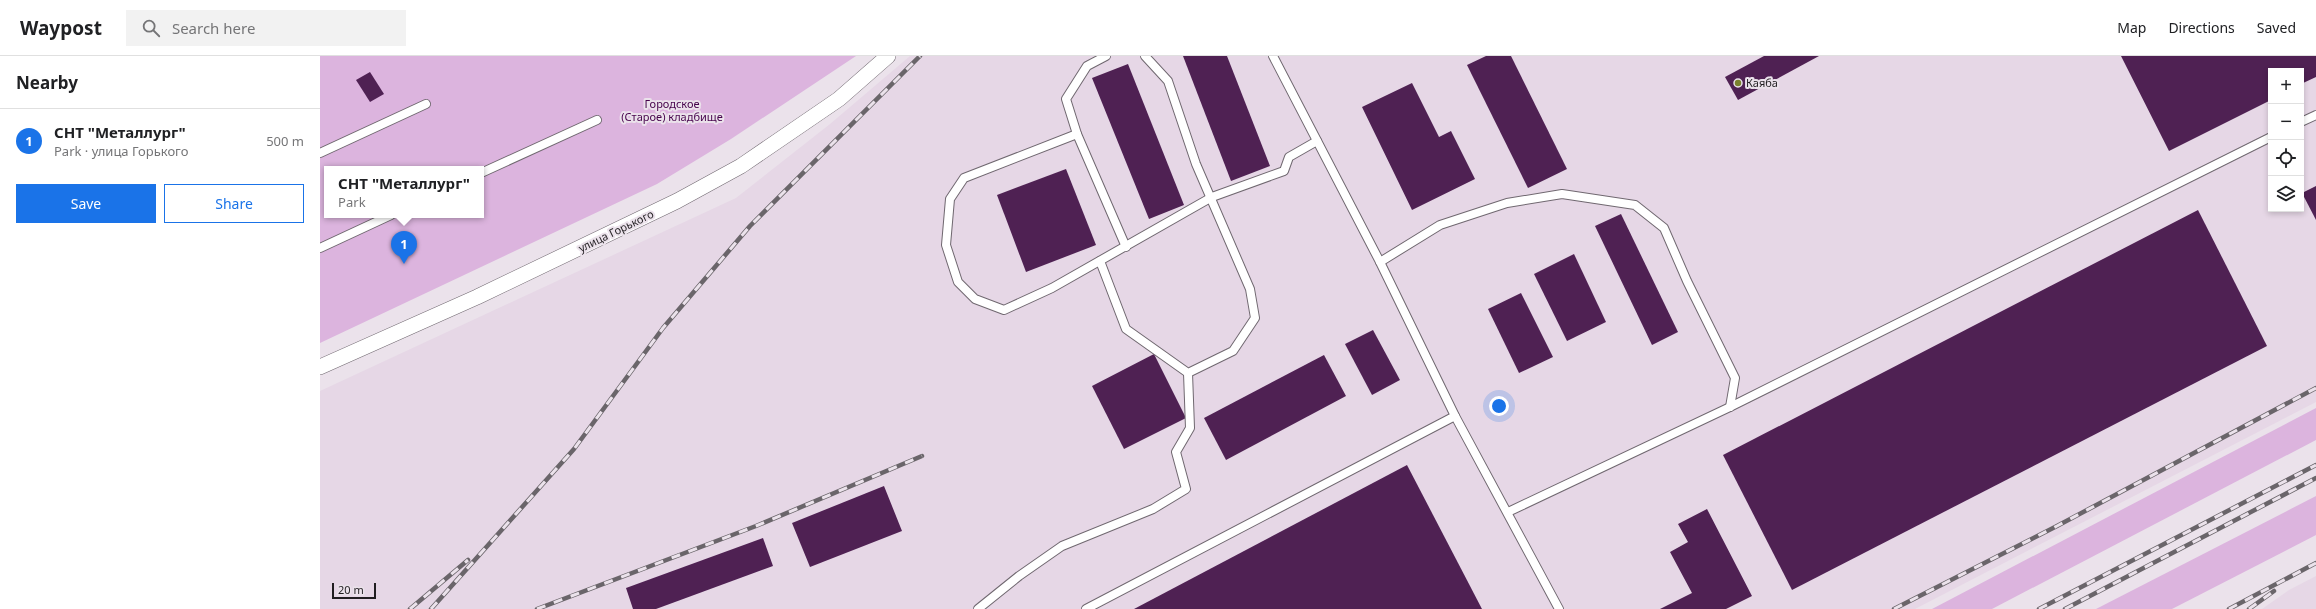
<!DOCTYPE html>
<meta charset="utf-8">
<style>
:root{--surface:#fff;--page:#f2f2f2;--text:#202124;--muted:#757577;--line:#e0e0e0;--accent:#1a73e8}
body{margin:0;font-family:"Noto Sans",sans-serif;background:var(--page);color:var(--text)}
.controls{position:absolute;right:12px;top:12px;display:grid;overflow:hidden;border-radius:0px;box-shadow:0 2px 6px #0003}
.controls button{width:36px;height:36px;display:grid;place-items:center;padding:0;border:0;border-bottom:1px solid var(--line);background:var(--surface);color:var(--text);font:20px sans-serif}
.scale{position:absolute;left:12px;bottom:10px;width:44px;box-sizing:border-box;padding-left:4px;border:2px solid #211e21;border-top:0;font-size:11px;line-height:14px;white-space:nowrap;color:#211e21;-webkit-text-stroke:3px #ebe2eb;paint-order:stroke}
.you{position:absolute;left:1179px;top:350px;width:14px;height:14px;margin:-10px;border:3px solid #fff;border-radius:50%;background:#1a73e8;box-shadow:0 0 0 6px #1a73e833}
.badge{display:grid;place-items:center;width:26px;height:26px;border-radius:50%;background:var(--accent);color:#fff;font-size:13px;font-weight:700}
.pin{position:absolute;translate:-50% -33px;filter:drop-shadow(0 1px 2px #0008)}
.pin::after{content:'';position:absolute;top:21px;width:14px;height:12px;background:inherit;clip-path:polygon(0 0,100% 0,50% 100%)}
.popup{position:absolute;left:4px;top:110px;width:160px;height:52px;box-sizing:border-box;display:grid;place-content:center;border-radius:0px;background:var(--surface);filter:drop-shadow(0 1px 3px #0005);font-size:13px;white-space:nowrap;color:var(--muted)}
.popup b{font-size:15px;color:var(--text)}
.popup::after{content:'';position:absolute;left:50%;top:100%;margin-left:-8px;border:8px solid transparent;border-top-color:var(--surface)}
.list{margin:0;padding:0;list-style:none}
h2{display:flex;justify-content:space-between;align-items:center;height:52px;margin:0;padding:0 16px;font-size:17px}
h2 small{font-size:13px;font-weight:400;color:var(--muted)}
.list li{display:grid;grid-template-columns:26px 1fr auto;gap:12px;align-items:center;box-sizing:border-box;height:64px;padding:0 16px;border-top:1px solid var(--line)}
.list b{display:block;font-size:15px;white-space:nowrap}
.list p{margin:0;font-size:13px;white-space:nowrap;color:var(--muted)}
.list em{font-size:13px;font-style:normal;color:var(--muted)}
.actions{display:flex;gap:8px;padding:12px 16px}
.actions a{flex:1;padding:9px 0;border:1px solid var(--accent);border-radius:0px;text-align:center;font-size:14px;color:var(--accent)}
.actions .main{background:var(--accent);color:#fff}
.icon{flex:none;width:22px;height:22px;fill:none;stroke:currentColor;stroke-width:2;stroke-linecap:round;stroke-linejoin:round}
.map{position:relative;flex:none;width:1996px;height:553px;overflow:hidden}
header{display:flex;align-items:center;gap:24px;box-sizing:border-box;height:56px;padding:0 20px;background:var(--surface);border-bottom:1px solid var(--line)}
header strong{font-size:19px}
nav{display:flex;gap:22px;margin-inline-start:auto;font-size:14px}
.search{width:280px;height:36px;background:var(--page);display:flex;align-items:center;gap:10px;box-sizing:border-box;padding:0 14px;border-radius:0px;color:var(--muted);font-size:15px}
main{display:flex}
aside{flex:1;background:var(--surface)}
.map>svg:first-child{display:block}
.built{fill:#e6d7e6;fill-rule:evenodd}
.green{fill:#dcb4de;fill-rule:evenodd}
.building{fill:#4f2153}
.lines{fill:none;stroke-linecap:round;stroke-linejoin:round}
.service-casing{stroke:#706870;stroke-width:10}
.minor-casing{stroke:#706870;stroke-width:16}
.service{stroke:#fff;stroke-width:8}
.minor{stroke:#fff;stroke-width:15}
.rail-casing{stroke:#6a656a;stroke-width:4.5}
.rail{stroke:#ebe2eb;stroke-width:3;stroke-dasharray:9;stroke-linecap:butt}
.poi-dot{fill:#7a822e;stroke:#ebe2eb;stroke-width:1.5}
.labels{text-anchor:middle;stroke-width:4;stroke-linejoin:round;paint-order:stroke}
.poi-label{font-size:11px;fill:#211e21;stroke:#ebe2eb;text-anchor:start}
.park-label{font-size:11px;fill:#46034c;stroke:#ebe2eb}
.street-label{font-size:11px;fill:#211e21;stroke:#ebe2eb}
</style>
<header>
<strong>Waypost</strong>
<div class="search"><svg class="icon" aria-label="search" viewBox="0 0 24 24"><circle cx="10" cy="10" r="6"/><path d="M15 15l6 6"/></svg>Search here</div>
<nav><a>Map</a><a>Directions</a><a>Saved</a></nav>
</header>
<main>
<aside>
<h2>Nearby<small></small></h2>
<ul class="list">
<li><span class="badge">1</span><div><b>СНТ &quot;Металлург&quot;</b><p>Park · улица Горького</p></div><em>500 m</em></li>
</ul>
<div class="actions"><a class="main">Save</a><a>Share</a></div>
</aside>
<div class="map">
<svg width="1996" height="553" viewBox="0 0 1996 553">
<rect width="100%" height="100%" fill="#ebe2eb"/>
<g class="built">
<path d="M590,0H1996V346L1595,553H0V335L416,142L510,68ZM1951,15H1981V153H1951Z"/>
<path d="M1996,520V553H1942L1969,534Z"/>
</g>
<g class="green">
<path d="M0,0H536L411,83L337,128L0,287ZM7,113H161V159H7Z"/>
<path d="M1996,352V384L1672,553H1612Z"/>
<path d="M1996,440V479L1852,553H1776Z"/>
</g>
<g class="building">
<path d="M863,0H907L950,110L911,125Z"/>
<path d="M1166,0H1191L1247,113L1208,132L1147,9Z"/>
<path d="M1444,0H1499L1418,44L1405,21Z"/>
<path d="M1801,0H1996V21L1981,28V15H1951V44L1849,95Z"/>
<path d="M808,8L864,149L829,163L772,22Z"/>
<path d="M50,16L64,38L50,46L36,24Z"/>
<path d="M1092,27L1119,81L1131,75L1155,123L1092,154L1042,51Z"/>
<path d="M746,113L776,189L706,216L677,139Z"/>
<path d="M1996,130V164L1982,137Z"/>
<path d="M1878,154L1947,290L1472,534L1403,399Z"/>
<path d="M1301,158L1358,276L1332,289L1275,170Z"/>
<path d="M1254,198L1286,266L1247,285L1214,218Z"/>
<path d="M1201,237L1233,301L1199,317L1168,253Z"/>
<path d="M1053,274L1080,324L1052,339L1025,288Z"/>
<path d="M834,298L866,362L804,393L772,330Z"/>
<path d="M1004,299L1026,340L906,404L884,362Z"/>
<path d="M1087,409L1162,553H814Z"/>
<path d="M564,430L582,475L490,511L472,467Z"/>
<path d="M1387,453L1432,540L1406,553H1340L1372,537L1350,496L1368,486L1358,468Z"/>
<path d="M443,482L453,510L336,553H313L306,532Z"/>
</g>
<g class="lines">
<defs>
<g id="service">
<path d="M786,0L767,10L746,43L757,78L644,122L630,143L626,189L638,226L655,243L684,254L732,232L892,141L964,115L969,101L997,85"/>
<path d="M953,0L1060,206L1135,360L1239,553"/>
<path d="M1981,66L1996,59"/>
<path d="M757,78L806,191"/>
<path d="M0,97L106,48"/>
<path d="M161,117L277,64"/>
<path d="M0,192L71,159"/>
<path d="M780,205L806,273L868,317L913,295L935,262L930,233L876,108L848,25L825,0"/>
<path d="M1060,206L1120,169L1187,147L1242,138L1315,149L1344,172L1367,225L1415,322L1410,351"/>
<path d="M1188,456L1410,351L1951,81"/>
<path d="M658,553L699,520L742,490L833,453L866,433L856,396L870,372L868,317"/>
<path d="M766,553L1135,360"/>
</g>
<path id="minor" d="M0,311L157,241L357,145L421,110L519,43L568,0"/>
</defs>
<use href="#service" class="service-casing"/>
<use href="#minor" class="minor-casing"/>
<use href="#service" class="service"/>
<use href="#minor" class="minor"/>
<defs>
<g id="rail">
<path d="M90,553L148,504"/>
<path d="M111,553L254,393L343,272L430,170L600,0"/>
<path d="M217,553L436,470L602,400"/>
<path d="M1574,553L1737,470L1996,332"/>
<path d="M1719,553L1996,409"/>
<path d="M1745,553L1996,422"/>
<path d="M1909,553L1996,507"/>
<path d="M1929,553L1954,535"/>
</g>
</defs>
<use href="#rail" class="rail-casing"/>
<use href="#rail" class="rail"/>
</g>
<circle class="poi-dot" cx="1418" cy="27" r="4"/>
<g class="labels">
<g class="poi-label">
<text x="1426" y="31">Каяба</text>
</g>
<g class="park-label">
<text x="352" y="52">Городское<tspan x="352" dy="13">(Старое) кладбище</tspan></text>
</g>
<g class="street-label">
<text transform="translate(296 175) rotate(-26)" y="4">улица Горького</text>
</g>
</g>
</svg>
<div class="controls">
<button>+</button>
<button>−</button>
<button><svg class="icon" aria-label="locate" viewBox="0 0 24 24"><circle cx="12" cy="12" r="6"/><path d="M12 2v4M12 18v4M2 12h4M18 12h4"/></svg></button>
<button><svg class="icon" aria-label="layers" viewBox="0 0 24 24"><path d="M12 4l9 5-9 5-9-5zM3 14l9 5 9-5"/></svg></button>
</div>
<div class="scale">20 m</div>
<div class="you"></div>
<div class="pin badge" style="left:84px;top:208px">1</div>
<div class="popup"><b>СНТ &quot;Металлург&quot;</b>Park</div>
</div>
</main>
